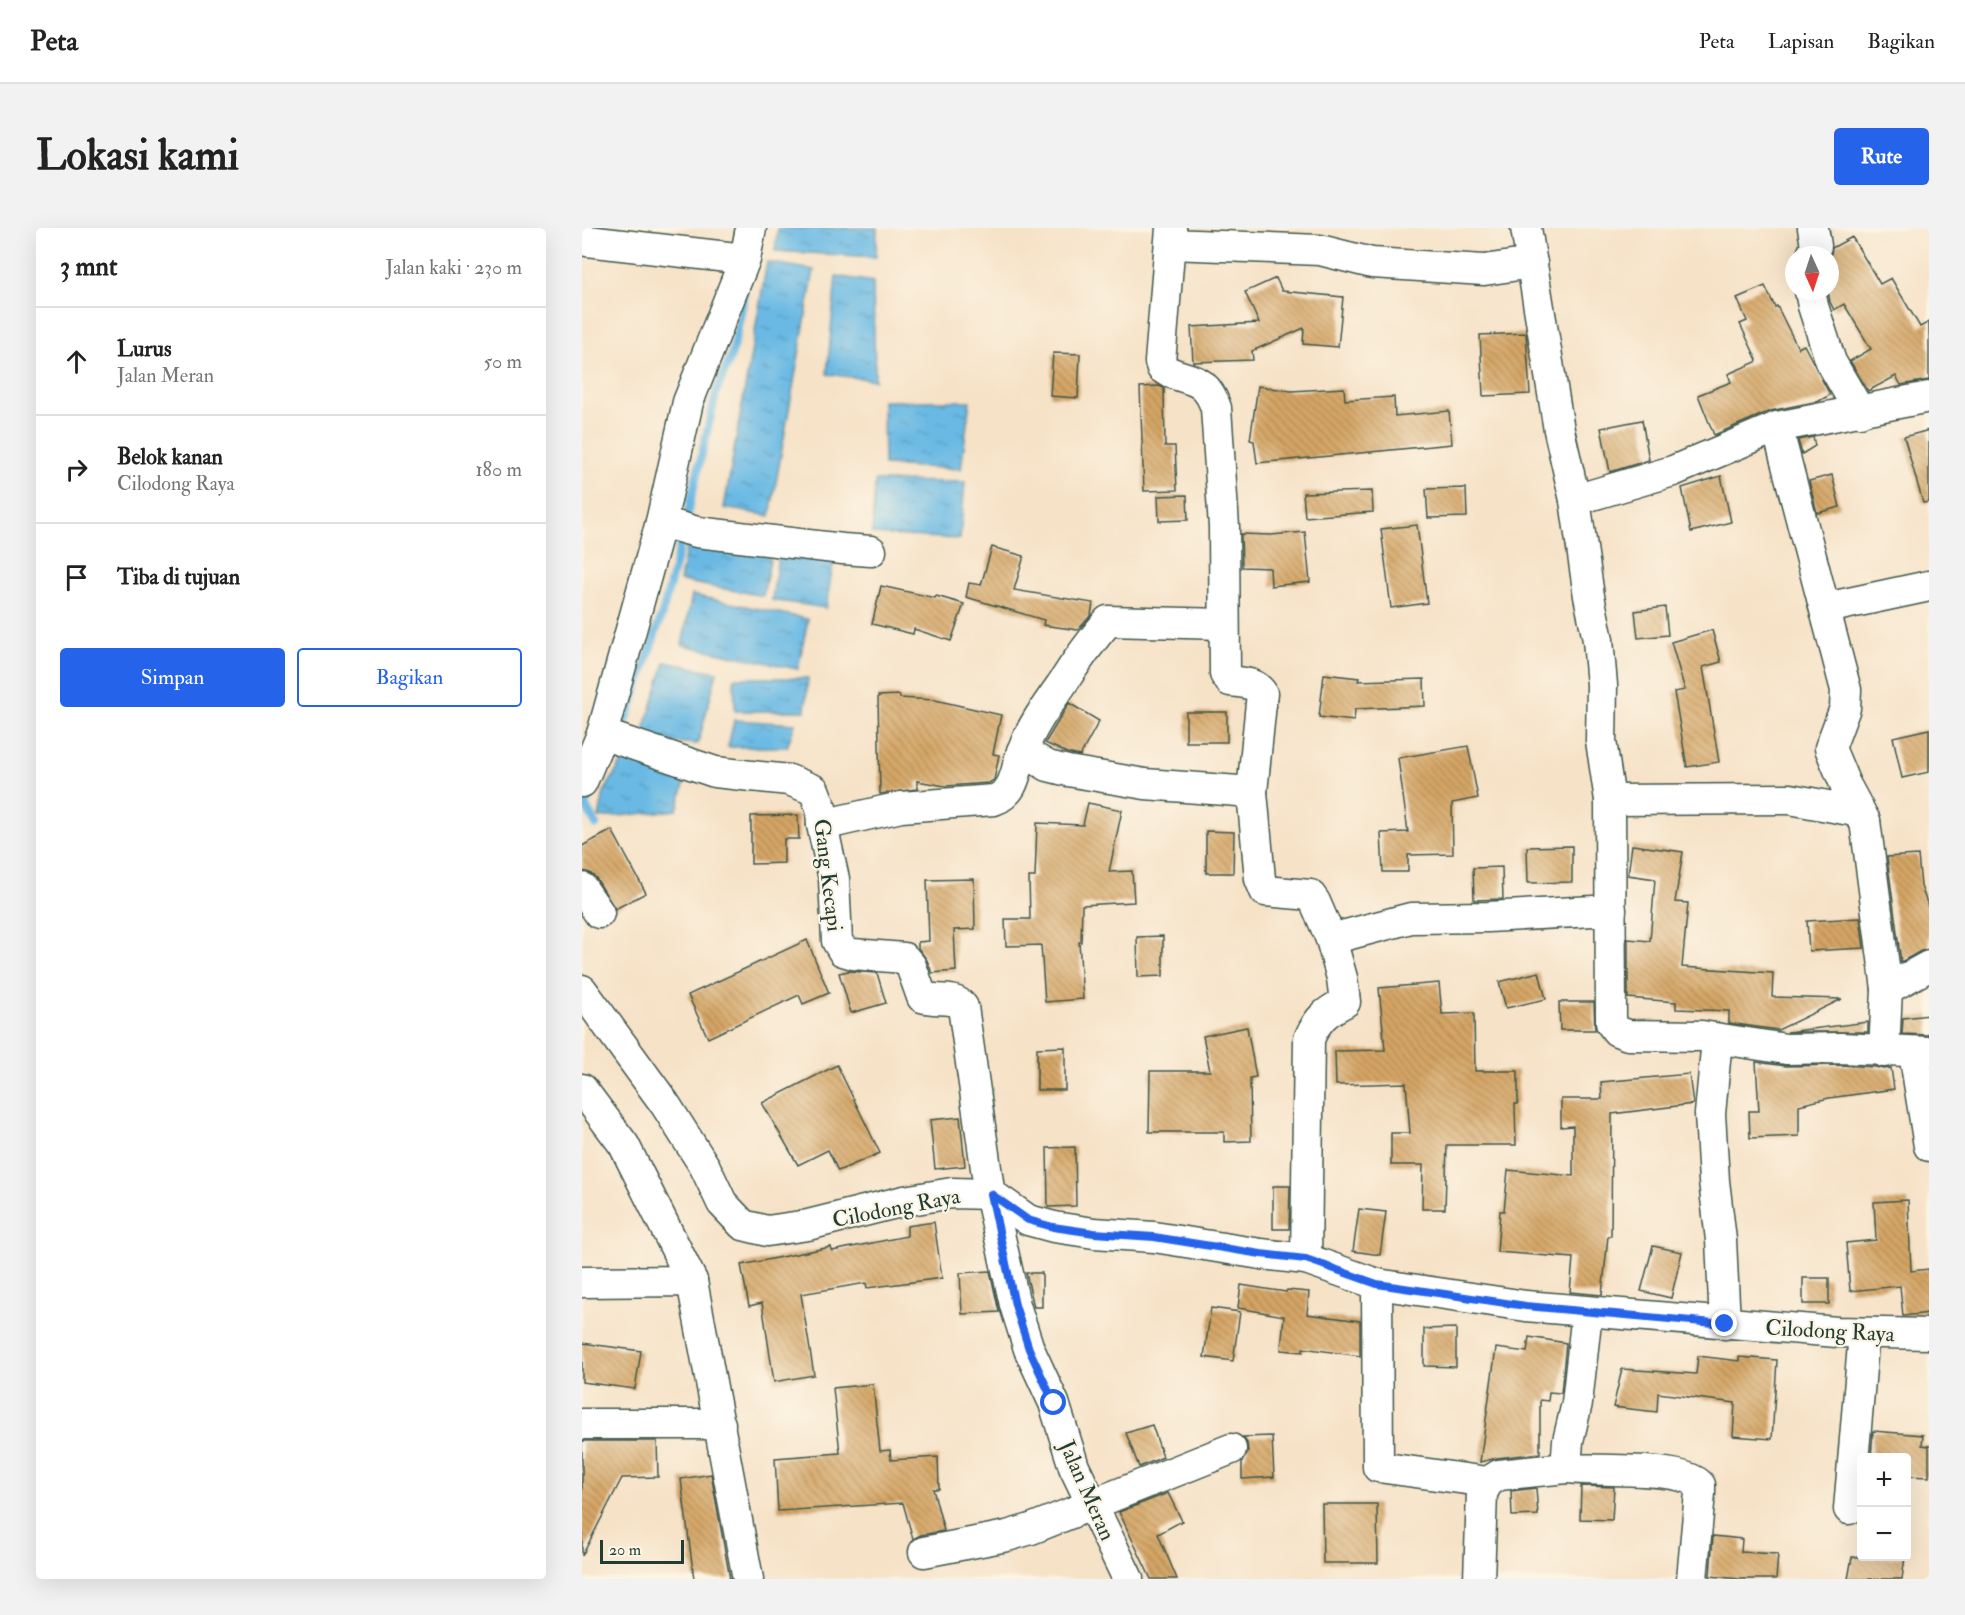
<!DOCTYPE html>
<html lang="id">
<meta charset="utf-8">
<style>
:root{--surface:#fff;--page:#f2f2f2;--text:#222;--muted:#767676;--line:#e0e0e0;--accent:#2563eb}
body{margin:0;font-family:"IM FELL Double Pica",serif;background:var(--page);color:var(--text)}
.controls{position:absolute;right:18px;bottom:18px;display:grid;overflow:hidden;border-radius:6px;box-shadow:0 6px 24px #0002}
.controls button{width:54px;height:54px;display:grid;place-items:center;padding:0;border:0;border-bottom:2px solid var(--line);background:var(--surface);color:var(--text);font:30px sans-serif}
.compass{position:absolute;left:1203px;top:18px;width:54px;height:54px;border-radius:50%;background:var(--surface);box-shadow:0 6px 24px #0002;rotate:177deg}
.scale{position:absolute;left:18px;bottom:15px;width:84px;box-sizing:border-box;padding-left:6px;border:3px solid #1f3d34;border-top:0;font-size:16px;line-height:21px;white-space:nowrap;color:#1f3d34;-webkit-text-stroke:4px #fcf5e5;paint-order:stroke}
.stop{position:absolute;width:18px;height:18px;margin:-14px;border:4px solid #2563eb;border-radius:50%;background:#fff}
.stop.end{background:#2563eb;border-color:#fff;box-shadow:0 2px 6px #0008}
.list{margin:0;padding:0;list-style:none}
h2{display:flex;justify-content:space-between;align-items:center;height:78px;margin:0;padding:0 24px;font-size:26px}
h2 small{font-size:20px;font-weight:400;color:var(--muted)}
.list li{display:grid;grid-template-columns:39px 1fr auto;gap:18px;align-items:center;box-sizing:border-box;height:108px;padding:0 24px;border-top:2px solid var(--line)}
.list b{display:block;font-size:22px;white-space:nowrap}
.list p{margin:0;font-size:20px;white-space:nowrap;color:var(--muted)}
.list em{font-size:20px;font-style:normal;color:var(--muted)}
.actions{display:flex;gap:12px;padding:18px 24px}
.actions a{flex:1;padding:14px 0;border:2px solid var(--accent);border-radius:6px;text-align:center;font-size:21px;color:var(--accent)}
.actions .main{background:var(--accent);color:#fff}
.icon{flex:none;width:33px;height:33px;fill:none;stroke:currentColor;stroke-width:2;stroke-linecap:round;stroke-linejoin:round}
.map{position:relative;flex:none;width:1347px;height:1351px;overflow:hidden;border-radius:6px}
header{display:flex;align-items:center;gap:36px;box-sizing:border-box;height:84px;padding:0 30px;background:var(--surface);border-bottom:2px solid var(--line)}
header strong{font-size:28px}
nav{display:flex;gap:33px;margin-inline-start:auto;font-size:21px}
.intro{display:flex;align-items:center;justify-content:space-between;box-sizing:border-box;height:144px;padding:0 36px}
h1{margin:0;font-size:42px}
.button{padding:15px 27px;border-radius:6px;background:var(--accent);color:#fff;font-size:21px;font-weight:700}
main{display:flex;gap:36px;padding:0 36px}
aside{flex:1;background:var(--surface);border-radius:6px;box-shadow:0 6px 24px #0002}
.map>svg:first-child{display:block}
.water{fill:url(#water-ripples);stroke:#447b8c;stroke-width:1.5}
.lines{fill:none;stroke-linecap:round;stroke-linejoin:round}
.stream{stroke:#69b9e4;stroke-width:8}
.building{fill:url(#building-back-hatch)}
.minor-casing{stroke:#3f564a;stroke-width:33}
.minor{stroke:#fff;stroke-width:30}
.route{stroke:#2563eb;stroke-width:8}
.labels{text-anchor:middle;stroke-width:4.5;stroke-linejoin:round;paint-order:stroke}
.street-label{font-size:22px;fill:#1f3d34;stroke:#fcf5e5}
</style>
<header>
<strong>Peta</strong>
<nav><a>Peta</a><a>Lapisan</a><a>Bagikan</a></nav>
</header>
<div class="intro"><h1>Lokasi kami</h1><a class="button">Rute</a></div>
<main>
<aside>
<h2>3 mnt<small>Jalan kaki · 230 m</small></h2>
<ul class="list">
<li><svg class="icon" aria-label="ahead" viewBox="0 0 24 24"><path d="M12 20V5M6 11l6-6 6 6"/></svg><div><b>Lurus</b><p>Jalan Meran</p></div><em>50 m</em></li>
<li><svg class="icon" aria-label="right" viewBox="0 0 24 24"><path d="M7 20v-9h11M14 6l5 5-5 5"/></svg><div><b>Belok kanan</b><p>Cilodong Raya</p></div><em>180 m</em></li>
<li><svg class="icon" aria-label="arrive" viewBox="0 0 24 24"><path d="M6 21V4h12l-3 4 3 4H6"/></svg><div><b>Tiba di tujuan</b></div></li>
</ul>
<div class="actions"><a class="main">Simpan</a><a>Bagikan</a></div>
</aside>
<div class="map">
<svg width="1347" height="1351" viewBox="0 0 1347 1351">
<defs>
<pattern id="water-ripples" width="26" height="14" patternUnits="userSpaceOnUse" patternTransform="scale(1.5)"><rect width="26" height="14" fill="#69b9e4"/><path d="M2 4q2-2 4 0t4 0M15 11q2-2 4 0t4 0" fill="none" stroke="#5698ba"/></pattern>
<pattern id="building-back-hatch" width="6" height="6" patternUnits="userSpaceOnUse" patternTransform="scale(1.5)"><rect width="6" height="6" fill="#d5a565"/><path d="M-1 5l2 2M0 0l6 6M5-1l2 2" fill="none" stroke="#ac8854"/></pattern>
</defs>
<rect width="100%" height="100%" fill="#fcf5e5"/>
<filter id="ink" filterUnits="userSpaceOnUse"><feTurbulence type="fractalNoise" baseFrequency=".0167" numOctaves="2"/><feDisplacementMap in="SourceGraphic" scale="12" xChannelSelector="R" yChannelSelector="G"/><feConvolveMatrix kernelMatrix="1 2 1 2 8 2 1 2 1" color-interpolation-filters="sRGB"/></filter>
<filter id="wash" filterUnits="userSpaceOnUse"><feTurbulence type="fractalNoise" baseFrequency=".008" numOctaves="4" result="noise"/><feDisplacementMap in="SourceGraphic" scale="24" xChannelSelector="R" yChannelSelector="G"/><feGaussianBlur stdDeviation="1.35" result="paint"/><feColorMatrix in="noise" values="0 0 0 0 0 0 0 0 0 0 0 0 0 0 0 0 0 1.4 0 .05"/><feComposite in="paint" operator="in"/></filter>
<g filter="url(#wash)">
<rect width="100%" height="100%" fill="#f6e2c7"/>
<g class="water">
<path d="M196,0H295L294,29L193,23Z"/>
<path d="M185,34L232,42L188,288L142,280Z"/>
<path d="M254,48L291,54L293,152L245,146Z"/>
<path d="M301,173H388L379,241L302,237Z"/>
<path d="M293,253L383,254L378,311L290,306Z"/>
<path d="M107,307L190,322L181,368L98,353Z"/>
<path d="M197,322L252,330L244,380L190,372Z"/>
<path d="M110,367L226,391L216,441L100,417Z"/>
<path d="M83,434L135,444L116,516L59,512Z"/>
<path d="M226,450L223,483H153L152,450Z"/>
<path d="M152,492L213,496L205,519H146Z"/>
<path d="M41,532L106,542L95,582L17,590L22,564Z"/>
</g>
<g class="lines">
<g class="stream">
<path d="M38,506L45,491L80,386L97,322L135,162L150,126L163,66"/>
<path d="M12,558L3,577L14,597"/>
</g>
</g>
<g id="blocks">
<g class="building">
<path d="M1270,9L1298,56L1309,50L1338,99L1347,94V152L1319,157L1314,148L1286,163L1268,133L1289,121L1262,76L1252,82L1248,74L1246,63H1248V29L1250,20Z"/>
<path d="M694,50L700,63L761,69L756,119L721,116L722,100L670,123L671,132L611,134L609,99L677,95L663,64Z"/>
<path d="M1183,58L1193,79L1195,78L1216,120L1222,117L1248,167L1237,173L1188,183L1132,207L1116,167L1149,154L1146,146L1174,134L1175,132L1158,96L1165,93L1155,70Z"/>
<path d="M944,105L948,166L901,168L898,107Z"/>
<path d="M471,125L498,126L496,170L468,168Z"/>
<path d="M577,158L582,160L583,218H593L595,262L562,263L558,159Z"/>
<path d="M676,158L709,163L762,160L763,172L812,169L813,188L867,183L870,216L675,235L672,213L668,212Z"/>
<path d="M1060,192L1067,232L1028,244L1019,200Z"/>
<path d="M1347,202V274L1341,275L1322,209Z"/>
<path d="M1231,209L1233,218L1220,226L1216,212Z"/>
<path d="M1250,247L1258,279L1235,285L1227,253Z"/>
<path d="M1139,248L1149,294L1109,304L1100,260Z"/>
<path d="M884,260L885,289L846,290L844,261Z"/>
<path d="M790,263L791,284L723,289L721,265Z"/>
<path d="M605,267L606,292L577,293L576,268Z"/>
<path d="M835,297L845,375L809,380L799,301Z"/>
<path d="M723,304L728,354L689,358L688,340L660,339L659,306L689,307Z"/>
<path d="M410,319L442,328L432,362L511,375L509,387L496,402L461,397L462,392L384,369L387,355L399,357Z"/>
<path d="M299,358L353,370L354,368L382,376L369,413L332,401L331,406L290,396Z"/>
<path d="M1083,379L1086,407L1056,410L1053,383Z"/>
<path d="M1130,402L1139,434L1121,439L1137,534L1105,539L1092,464L1103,462L1089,414Z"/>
<path d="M742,446L777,450L776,453L842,451L843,478L773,481L772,493L737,489Z"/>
<path d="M317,467L318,470L353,472L419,487L411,526L417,527L412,552L407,555L363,558L335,553V561L298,566L296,468Z"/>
<path d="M487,475L517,493L498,528L485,525L463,515Z"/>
<rect x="604" y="484" width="41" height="30"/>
<path d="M1347,501V544L1320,550L1311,509Z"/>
<path d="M886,518L896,570L870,575L871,626L826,627V644H801L799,605L826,604L816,530Z"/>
<path d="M506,575L540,582L527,644L550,643L552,674L500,677L499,714H497L501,771L463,774L459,717L424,718L423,691H448L447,649H453L455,595L501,597Z"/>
<path d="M216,587L217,611H202V635L169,636V588Z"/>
<path d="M30,602L64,665L33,681L14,650L8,645L0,643V618Z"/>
<path d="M624,603L652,604L651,645H624Z"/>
<path d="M1050,617L1101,624L1093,674L1106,675L1100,739L1191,745L1190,769L1260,771L1196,802L1147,795V783L1094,781V774L1046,770V711L1068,713L1073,651L1046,647Z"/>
<path d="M990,618V654L946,655L945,619Z"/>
<path d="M1336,627L1339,658L1347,681V721L1339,723L1319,734L1305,629Z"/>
<path d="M920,639L921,671L892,672L891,640Z"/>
<path d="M392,651L393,701L372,702L374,743L350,745L345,732L336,720V714L347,713L345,652Z"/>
<path d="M1278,690L1282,720L1227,723L1225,693Z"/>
<path d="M581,708V748L556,749L555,709Z"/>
<path d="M225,712L247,765L221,776L217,767L126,810L106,767Z"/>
<path d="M266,743L295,745L304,775L269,785L257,745Z"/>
<path d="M957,744L964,771L924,780L917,754Z"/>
<path d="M857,755L860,786L892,785L893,843H936V876H933L934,917H865L863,981H840L841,937H809V905H828L824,855L754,857L753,823L803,822L797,760Z"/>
<path d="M977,774H1012L1013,802H978Z"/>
<path d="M1347,787V807L1320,806L1321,790Z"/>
<path d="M1286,794V804H1205Z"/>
<path d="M665,799L674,849L668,850L669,913L642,914V904H567L568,843H628L621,808Z"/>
<path d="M483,819V862H455V820Z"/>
<path d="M1174,834L1204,838L1259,837L1293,839L1302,841L1309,840L1312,861L1247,870L1217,877V908L1168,910L1167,883H1177Z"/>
<path d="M255,837L298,925L256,943L246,922L216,937L180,875Z"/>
<path d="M1107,846L1111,876L1030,886L1029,1008H1026L1020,1067L988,1064L991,1030L915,1024L918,983H922L926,942L991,948V898L979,899V871H1020L1019,854Z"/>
<path d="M378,889L383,938L353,941L348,892Z"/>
<path d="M493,919L494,978L466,979L465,920Z"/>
<path d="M691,958H708L707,1001H691Z"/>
<path d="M1326,972L1329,1043L1347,1041V1085L1321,1088L1318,1058L1268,1063L1264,1015L1294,1012L1292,974Z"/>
<path d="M777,981L804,984L798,1027L771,1023Z"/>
<path d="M352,994L360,1050L285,1060L284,1055L219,1066L232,1147L192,1154L180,1075L167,1078L159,1037L249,1019L250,1023L325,1008V998Z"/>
<path d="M1071,1018L1100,1024L1089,1070L1059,1063Z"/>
<path d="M408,1043L417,1084L380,1086L378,1045Z"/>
<path d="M444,1045H460V1079H452Z"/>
<rect x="1221" y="1050" width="26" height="26"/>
<path d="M659,1057L704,1064L705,1062L727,1064L725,1086L778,1093V1128L721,1120V1124L699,1122L702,1088L656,1080Z"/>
<path d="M629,1080L658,1084L651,1133L622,1129Z"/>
<path d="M874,1100V1139L842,1138V1101Z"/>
<path d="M947,1109L984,1115L979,1165L967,1164L966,1173L958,1172V1225L915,1230L898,1234L914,1120L945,1124Z"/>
<path d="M0,1115L59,1123L53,1161L0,1154Z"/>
<path d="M1116,1128L1157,1133V1129L1195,1132L1190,1211L1151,1208L1153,1175L1076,1165L1075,1184L1031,1179L1040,1141L1114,1146Z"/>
<path d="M291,1156L298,1223L308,1222L309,1232L356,1229L357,1261H351L362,1303L339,1307L331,1311L321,1275L196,1283L193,1230L258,1225L251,1160Z"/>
<path d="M570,1197L581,1229L557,1239L544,1205Z"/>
<path d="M1291,1203L1341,1207L1340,1217L1347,1218V1249L1324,1248V1230H1289Z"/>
<path d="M690,1208L692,1249L660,1251V1234L666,1223L665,1215L661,1209Z"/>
<path d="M0,1213H75L76,1249L40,1250L0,1328Z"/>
<path d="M129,1246L148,1351H112L99,1251Z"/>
<path d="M999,1258L1032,1259L1030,1292L998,1291Z"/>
<path d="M954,1260L956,1287L930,1288L929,1263Z"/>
<path d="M586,1265L600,1293L576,1306L595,1351H569L537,1284Z"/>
<path d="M740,1276H795L796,1335H741Z"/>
<path d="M1131,1308L1160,1311L1159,1324L1196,1326L1194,1351H1158L1128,1348Z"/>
<path d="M1270,1329H1323L1320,1351H1266Z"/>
</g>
</g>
</g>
<g filter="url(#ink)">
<use href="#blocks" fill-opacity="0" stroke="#3f564a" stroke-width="1.5"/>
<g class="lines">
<defs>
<g id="minor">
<path d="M589,0L578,134L580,140C603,155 622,144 634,180L642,299L643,446L648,453C660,455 673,454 680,465L670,564L678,651L683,663L728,667L733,674L749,711L829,690L906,689L1029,682"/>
<path d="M944,0L977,202L993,272L1007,368L1016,412L1020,457L1019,513L1028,572L1029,795L1035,803L1046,807L1120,808L1204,821L1259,820L1347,824"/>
<path d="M5,13L163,31"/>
<path d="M588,16L738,22L790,35L902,42L950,35"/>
<path d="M1230,27L1234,18L1231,0"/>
<path d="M1228,63L1231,78L1249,134L1278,184"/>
<path d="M1195,199L1264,462L1263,480L1248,520L1263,556L1283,593L1305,761L1302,824"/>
<path d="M993,272L1091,243L1195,199L1347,169"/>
<path d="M79,294L115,304L261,321L289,323"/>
<path d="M1244,380L1347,358"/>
<path d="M20,506L133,544L207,552L232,562L239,580L240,597L252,651L255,713L261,723L271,726L322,730L329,738L340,769C355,774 371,767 381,779L407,961L433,1077L447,1121L472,1175L492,1239L546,1351"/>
<path d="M440,523L466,538L486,543L563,556L670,564"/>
<path d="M0,554L20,506L79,294L106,174L163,31L169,0"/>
<path d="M1028,572L1208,571L1273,583L1283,593"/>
<path d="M240,597L319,579L412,572C434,564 433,543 440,524C449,499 465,477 480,456C494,434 509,413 526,393L642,396"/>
<path d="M0,660L17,685"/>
<path d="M1305,761L1347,738"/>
<path d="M0,762L83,876L123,939L140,975L161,997L185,1003L226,997L322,973L370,965L409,966L446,992L472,999L512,1005L572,1009L679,1026L724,1031L795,1056L944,1078L1255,1104L1347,1106"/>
<path d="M1135,811L1128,886L1132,953L1139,1012L1143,1096"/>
<path d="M1332,824L1347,918"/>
<path d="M0,861L42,917L110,1053"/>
<path d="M724,1031L727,811C736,790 744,784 763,774L760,750L749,711"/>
<path d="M0,1054L110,1053L166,1351"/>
<path d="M795,1056L796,1239L906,1254"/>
<path d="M1005,1084L995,1175L986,1213L984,1240C1013,1244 1099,1237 1118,1257V1265L1110,1351"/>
<path d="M0,1196H138"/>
<path d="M1267,1281L1282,1105"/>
<path d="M342,1324L425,1308L449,1301L649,1221"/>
<path d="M897,1351L900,1265L906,1254L917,1247L984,1240"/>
</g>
</defs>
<use href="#minor" class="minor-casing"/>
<use href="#minor" class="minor"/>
</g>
</g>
<g class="lines" filter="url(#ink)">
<path class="route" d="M472,1175L447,1121L433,1077L409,966L446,992L471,999L512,1005L572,1009L679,1026L724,1031L795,1056L944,1078L1143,1096"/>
</g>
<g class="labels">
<g class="street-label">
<text transform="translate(247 647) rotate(83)" y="8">Gang Kecapi</text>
<text transform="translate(314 979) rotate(-11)" y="8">Cilodong Raya</text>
<text transform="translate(1248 1102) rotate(3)" y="8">Cilodong Raya</text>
<text transform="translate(506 1262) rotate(66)" y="8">Jalan Meran</text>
</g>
</g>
</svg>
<div class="controls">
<button>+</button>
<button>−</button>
</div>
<svg class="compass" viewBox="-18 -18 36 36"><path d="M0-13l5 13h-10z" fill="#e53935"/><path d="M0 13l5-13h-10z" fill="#767676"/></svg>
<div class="scale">20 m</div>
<div class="stop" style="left:472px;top:1175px"></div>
<div class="stop end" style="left:1143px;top:1096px"></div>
</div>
</main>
